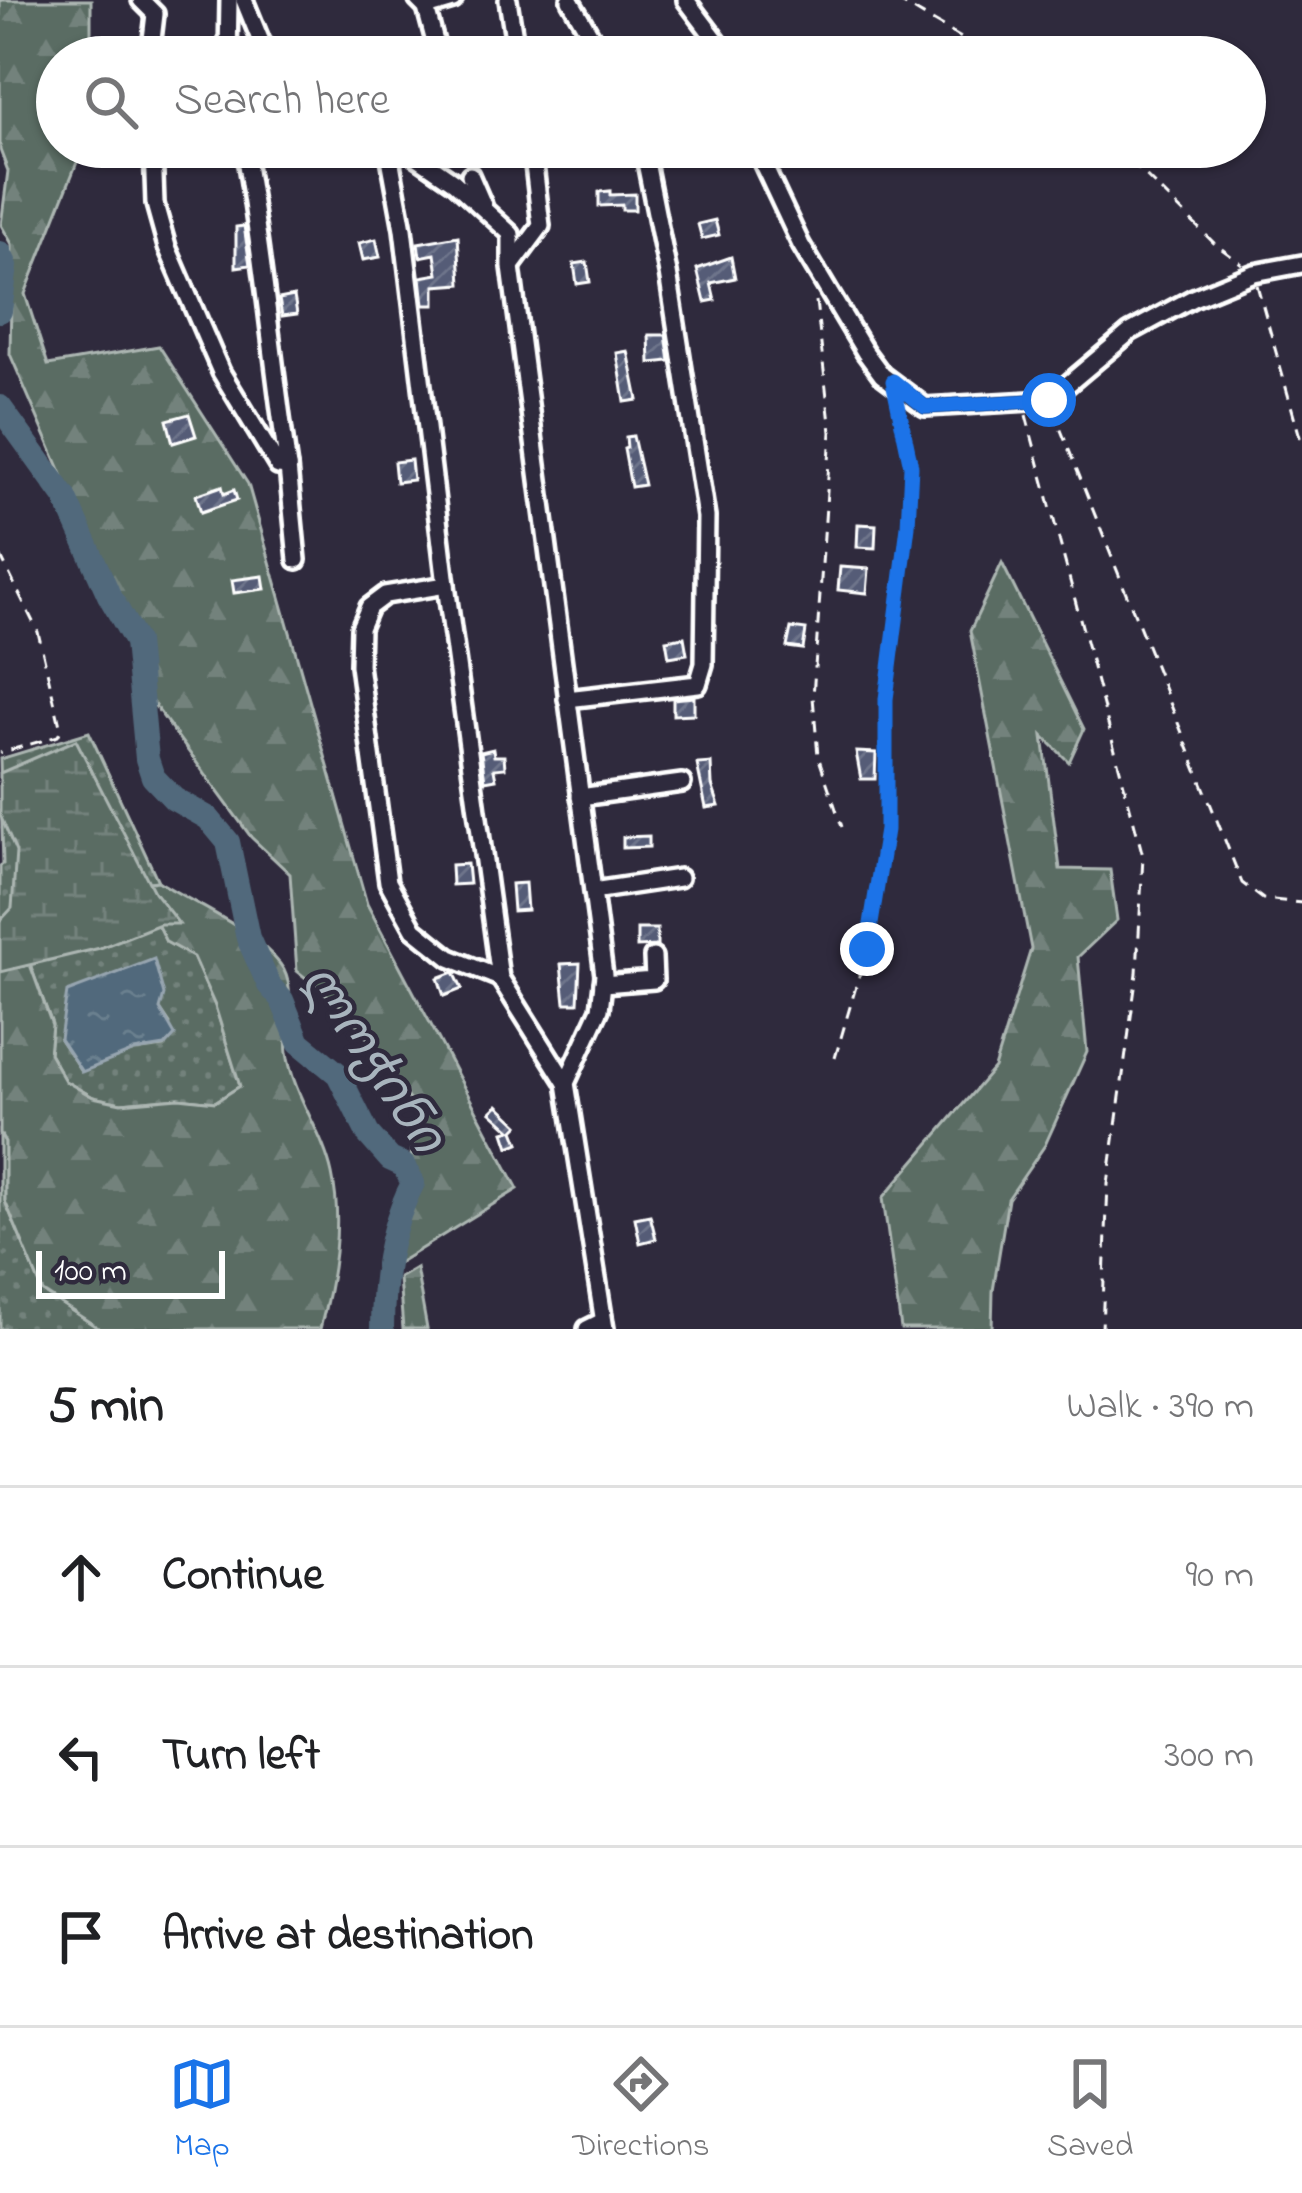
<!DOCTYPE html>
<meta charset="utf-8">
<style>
:root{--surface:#fff;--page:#f2f2f2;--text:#202124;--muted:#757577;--line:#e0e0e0;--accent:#1a73e8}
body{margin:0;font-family:"Indie Flower","Noto Sans Georgian",sans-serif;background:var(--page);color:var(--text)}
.scale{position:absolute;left:36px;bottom:30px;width:189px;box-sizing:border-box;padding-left:12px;border:6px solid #fff;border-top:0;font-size:33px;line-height:42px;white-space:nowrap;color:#fff;-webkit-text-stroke:9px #2f2a3d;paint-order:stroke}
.stop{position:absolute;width:36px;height:36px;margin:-27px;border:9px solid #1a73e8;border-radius:50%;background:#fff}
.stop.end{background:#1a73e8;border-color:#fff;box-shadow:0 3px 12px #0008}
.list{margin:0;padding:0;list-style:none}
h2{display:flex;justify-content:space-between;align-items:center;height:156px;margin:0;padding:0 48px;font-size:51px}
h2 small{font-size:39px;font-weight:400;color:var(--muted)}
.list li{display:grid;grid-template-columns:78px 1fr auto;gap:36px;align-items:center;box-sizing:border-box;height:180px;padding:0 48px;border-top:3px solid var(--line)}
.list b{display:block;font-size:45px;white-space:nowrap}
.list em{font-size:39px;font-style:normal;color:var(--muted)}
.icon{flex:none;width:66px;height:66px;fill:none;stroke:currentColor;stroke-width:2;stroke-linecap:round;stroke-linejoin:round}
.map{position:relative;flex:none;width:1302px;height:1329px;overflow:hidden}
.search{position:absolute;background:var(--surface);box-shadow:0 3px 9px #0004;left:36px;right:36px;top:36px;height:132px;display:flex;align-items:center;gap:30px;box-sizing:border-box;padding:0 42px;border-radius:66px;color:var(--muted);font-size:45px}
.sheet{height:696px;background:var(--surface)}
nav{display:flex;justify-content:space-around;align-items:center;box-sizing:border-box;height:168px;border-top:3px solid var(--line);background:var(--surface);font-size:33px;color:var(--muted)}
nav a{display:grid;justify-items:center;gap:6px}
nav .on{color:var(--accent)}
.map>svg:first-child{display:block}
.grass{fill:url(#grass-dots);stroke:#acb6b2;stroke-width:3;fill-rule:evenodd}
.forest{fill:url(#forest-firs);stroke:#acb6b2;stroke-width:3}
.wetland{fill:url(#wetland-marsh);stroke:#acb6b2;stroke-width:3}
.water{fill:url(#water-ripples);stroke:#97a5b0;stroke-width:3}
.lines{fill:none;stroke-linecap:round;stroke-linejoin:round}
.river{stroke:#51697b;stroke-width:24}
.building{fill:url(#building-hatch);stroke:#fff;stroke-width:3}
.minor-casing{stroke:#fff;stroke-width:24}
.path{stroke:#fff;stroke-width:3;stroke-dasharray:12 9;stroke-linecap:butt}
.minor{stroke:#2f2a3d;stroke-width:15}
.route{stroke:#1a73e8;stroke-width:15}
.labels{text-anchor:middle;stroke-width:9;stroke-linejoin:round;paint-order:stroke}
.water-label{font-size:51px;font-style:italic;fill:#a8b4bd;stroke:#2f2a3d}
</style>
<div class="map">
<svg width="1302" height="1329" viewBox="0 0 1302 1329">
<defs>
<pattern id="grass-dots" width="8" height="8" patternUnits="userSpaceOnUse" patternTransform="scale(3)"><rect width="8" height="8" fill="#5a6c64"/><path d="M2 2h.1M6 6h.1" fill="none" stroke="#73827b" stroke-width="1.8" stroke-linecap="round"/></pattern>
<pattern id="forest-firs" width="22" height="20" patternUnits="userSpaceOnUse" patternTransform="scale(3)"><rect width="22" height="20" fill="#5a6c64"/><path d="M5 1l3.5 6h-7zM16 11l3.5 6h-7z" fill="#73827b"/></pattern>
<pattern id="wetland-marsh" width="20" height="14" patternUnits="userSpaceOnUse" patternTransform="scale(3)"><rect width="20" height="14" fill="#5a6c64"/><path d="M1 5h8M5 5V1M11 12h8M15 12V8" fill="none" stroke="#73827b"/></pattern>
<pattern id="water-ripples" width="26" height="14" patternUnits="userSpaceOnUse" patternTransform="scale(3)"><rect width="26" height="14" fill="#51697b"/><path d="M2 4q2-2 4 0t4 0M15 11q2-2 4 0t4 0" fill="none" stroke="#6b808f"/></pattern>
<pattern id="building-hatch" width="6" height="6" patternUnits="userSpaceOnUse" patternTransform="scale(3)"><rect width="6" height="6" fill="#555b77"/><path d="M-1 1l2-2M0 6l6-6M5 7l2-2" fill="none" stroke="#6e748b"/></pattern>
</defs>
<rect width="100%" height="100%" fill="#2f2a3d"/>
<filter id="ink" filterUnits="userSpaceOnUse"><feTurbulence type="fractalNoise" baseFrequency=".00833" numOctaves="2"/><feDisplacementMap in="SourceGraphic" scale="24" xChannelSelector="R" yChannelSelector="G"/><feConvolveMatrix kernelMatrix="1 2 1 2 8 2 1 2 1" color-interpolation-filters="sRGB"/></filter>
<g filter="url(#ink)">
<g class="grass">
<path d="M89,732L158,881L138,883L166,942L193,957L215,1006L240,1086L215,1102L179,1098L121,1103L93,1097L65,1081L49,1053L52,1024L20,937L0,915V866L3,864L0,759ZM160,1009L170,1024L165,1047L134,1051L81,1071L60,1039Z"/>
<path d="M0,1133L5,1142V1201L43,1292L100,1329H0Z"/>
</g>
<g class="forest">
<path d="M0,0H91V57H57V147H83L25,294L48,365L159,346L248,484L367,904L518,1189L393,1266L418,1113L350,1013L297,971L290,874L251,837L147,695L142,638L71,495L10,354L12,244L1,225L8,171L0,150Z"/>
<path d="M1002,563L1084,729L1069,762L1043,736L1060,869L1110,870L1117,920L1078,957L1087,1052L1045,1145L1008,1199L993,1291L992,1329H901L883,1198L994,1068L1031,949L970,631Z"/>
<path d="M158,881C197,906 251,927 280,964C299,988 283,1026 287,1053C294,1097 323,1132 332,1174C343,1225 333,1280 320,1329H100L43,1292L5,1201V1142L0,1133V915L20,937L52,1025L49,1053L65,1081L93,1097L121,1103L179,1098L215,1102L240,1086L215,1006L193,957L166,942L137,884Z"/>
<path d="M416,1268L427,1329H403L399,1278Z"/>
</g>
<path class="wetland" d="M76,740L154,892L179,924H160L100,948L0,972V921L12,908L16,852L0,815V773Z"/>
<path class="water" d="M154,959L164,995L160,1009L175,1035L165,1046L134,1051L82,1072L60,1039L67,992Z"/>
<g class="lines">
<g class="river">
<path d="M0,253L6,266L0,311"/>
<path d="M0,407L65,497L109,595L136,642L147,759L153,777L174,799L208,818L228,842L248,938L269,985L282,1000L299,1042L338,1074L368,1134L390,1159L403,1165L413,1183C390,1227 382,1279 382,1329"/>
</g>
</g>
<g class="building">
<path d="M610,191V195L635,194V210H622V205L599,206V192Z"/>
<path d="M715,220L719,235L702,239L698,224Z"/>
<path d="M244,226L250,265L236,267V227Z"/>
<path d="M458,236L461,284L435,286V305H424L421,277L438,274L435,254L420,257L418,243Z"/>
<path d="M376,239L380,257L363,260L359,243Z"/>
<path d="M731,257L735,278L711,283L715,300L705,302L697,269Z"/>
<path d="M587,262L590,282L577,284L574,264Z"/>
<path d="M294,296L297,314L282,316L279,299Z"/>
<path d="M649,335H666L670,361L650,363Z"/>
<path d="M628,351L638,400L625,402L617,353Z"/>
<path d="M189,414L196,436L173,443L167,420Z"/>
<path d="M633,436L644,485L631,487L624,449L627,448L626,437Z"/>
<path d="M411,460L413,480L396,482L394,462Z"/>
<path d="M222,486L224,494L234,490L237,500L201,512L196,495Z"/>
<path d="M858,524L876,525L875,548L857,547Z"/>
<path d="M840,567L869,569L867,593L838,590Z"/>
<path d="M263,576L265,589L234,593L232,580Z"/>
<path d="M791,628L806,630L803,649L787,647Z"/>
<path d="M684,637L687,654L669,657L666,640Z"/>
<path d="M694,697V714L673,715V699Z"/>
<path d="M493,749L494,756H504L505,768L494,769L496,779L485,781L481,752Z"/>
<path d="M856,752L876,753L875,779H861Z"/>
<path d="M711,763L712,785L719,806L706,808L697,764Z"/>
<path d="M649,836V847L623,848V837Z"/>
<path d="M467,864L469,884L452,885L451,865Z"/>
<path d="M525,883L527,910L513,911L511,884Z"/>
<path d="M637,929H657V946L637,947Z"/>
<path d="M580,963L578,1003H565L561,964Z"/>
<path d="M454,972L462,989L444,996L438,978Z"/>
<path d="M498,1105L519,1125L514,1130L519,1143L509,1147L504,1132L511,1130L491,1112Z"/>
<path d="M650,1215L656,1239L640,1243L635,1218Z"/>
</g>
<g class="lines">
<defs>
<g id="minor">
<path d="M141,0L155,14L150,57"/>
<path d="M244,0L262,44L279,57"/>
<path d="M418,0L426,8L439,57"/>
<path d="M508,0L517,57"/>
<path d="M570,0L603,57"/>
<path d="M686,0L729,57"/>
<path d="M426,8L453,0"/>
<path d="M228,57L229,0"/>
<path d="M153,147L155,204L167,247L221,372L278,466L288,467C272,361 263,254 244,147"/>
<path d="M388,147L403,229L446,585L500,978L566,1083"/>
<path d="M403,147L454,182L511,234V267L604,975L600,1009L566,1083L605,1329"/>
<path d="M755,147L801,245L865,352L882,375L925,407L1049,400L1130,332L1193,298L1254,273L1302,264"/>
<path d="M470,175L483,205"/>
<path d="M512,265L541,226L532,147"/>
<path d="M288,467L297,560"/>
<path d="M446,585L385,595L369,607L360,628L359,665L388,882L414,929L450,958L500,978"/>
<path d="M567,699L698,684L704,664L706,517L668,273L643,147"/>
<path d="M580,797L682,783"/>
<path d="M593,891L679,878"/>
<path d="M603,984L654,980L653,957"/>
<path d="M587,1329L603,1321"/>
</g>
</defs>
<use href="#minor" class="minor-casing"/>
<g class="path">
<path d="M896,0L994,57"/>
<path d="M1116,147L1215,244L1242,264"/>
<path d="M1257,285L1302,444"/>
<path d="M816,301L831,432L813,697L818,756L842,827"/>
<path d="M1053,410L1242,883L1263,899L1302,903"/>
<path d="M1026,415L1143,856L1137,973L1108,1184L1102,1329"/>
<path d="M0,555L38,632L61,730L58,736L0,753"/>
<path d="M835,1058L867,949L886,830V699L908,527L911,466L898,403"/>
</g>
<use href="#minor" class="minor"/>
</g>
</g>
<g class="lines" filter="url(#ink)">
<path class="route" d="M867,949L886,830V699L908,526L911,466L893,381L925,407L1049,400"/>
</g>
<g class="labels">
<g class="water-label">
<text transform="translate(375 1057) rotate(56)" y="18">ლოჭინი</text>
</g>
</g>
</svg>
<div class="scale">100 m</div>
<div class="stop" style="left:1049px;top:400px"></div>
<div class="stop end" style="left:867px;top:949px"></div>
<div class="search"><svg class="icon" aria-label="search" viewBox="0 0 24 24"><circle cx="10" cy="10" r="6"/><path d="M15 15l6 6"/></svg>Search here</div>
</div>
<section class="sheet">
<h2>5 min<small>Walk · 390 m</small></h2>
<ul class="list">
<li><svg class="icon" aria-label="ahead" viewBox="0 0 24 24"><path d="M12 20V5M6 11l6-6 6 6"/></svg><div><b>Continue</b></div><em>90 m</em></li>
<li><svg class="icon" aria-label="left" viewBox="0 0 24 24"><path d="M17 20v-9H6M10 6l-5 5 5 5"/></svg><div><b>Turn left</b></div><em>300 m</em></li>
<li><svg class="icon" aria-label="arrive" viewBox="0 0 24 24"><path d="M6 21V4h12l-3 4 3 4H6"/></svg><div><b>Arrive at destination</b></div></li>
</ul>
</section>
<nav>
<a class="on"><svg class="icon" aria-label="map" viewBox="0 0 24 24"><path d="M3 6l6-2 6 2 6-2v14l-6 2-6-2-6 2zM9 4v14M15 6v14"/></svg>Map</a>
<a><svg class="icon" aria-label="directions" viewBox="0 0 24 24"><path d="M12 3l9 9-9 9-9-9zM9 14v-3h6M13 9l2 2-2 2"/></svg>Directions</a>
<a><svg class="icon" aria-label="saved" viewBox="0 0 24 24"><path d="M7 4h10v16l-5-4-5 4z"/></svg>Saved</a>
</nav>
